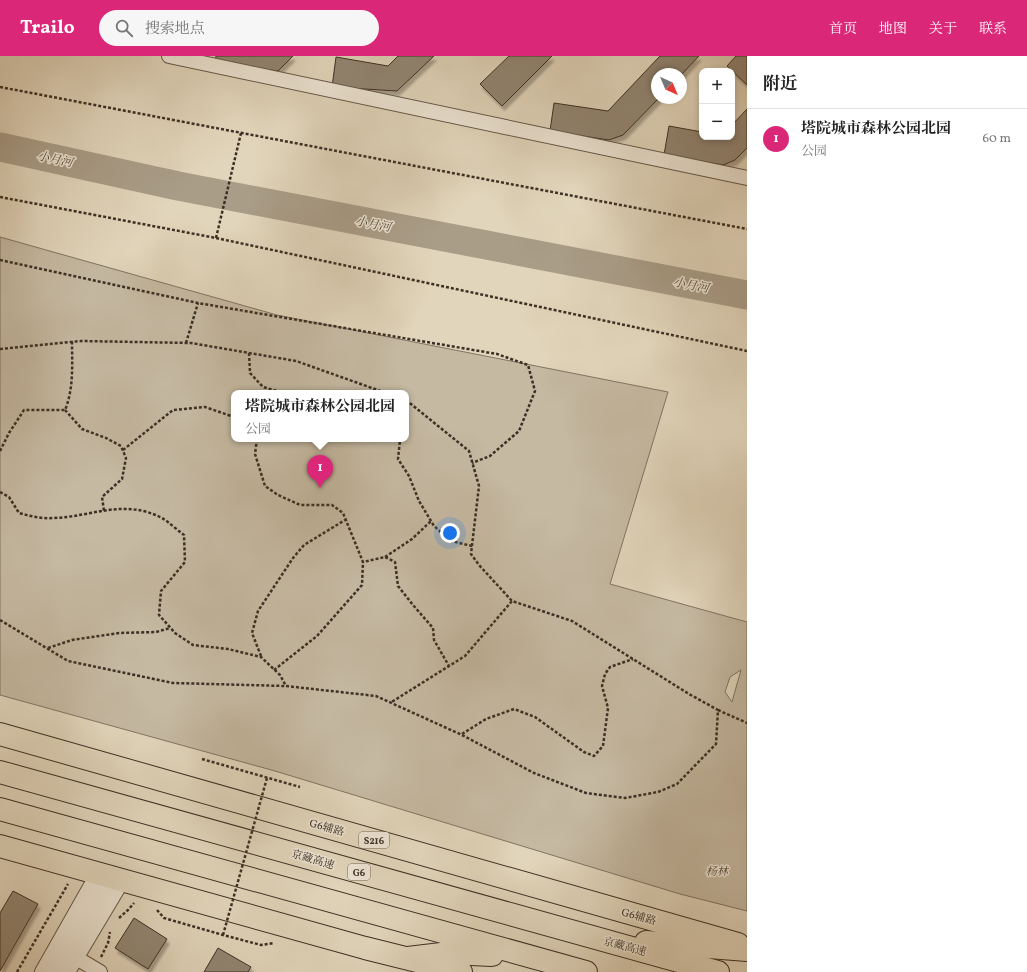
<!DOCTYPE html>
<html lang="zh">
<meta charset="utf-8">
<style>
:root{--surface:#fff;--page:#f6f6f6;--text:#222;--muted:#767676;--line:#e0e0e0;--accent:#db2777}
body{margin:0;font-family:Vollkorn,"Noto Serif SC",serif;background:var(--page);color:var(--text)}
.controls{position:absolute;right:12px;top:12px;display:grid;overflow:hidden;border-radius:8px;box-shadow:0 2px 6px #0003}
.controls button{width:36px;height:36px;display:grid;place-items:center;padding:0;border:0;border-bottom:1px solid var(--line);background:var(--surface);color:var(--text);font:20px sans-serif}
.compass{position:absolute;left:651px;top:12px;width:36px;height:36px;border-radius:50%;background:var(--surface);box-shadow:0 2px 6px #0003;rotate:136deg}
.you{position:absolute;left:450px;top:477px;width:14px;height:14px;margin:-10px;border:3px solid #fff;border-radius:50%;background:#1a73e8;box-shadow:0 0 0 6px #1a73e833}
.badge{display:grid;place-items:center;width:26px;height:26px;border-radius:50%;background:var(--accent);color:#fff;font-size:13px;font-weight:700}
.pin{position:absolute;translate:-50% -33px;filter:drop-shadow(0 1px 2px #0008)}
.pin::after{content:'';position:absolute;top:21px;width:14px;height:12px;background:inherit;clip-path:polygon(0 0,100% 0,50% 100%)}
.popup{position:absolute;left:231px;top:334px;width:178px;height:52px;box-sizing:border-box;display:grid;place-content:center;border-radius:8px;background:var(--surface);filter:drop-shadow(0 1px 3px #0005);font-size:13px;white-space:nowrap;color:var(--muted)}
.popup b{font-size:15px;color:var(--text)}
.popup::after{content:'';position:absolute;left:50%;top:100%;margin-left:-8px;border:8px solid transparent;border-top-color:var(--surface)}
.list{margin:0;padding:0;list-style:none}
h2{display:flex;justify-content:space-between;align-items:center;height:52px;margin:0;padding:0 16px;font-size:17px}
h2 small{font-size:13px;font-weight:400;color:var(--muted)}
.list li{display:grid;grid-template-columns:26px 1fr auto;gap:12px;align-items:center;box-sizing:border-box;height:60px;padding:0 16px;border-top:1px solid var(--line)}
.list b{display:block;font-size:15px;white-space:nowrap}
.list p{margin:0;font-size:13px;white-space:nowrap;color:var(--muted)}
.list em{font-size:13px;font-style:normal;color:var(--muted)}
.icon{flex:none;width:22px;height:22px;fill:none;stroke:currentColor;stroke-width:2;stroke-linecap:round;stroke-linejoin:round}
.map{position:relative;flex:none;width:747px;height:916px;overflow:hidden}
header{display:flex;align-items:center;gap:24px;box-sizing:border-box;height:56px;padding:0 20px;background:var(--accent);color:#fff}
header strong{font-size:19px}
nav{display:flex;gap:22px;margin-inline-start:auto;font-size:14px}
.search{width:280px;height:36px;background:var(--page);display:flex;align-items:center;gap:10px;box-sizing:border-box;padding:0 14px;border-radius:22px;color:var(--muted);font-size:15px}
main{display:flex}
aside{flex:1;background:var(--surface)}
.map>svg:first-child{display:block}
.green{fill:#c5b9a2;stroke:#807464;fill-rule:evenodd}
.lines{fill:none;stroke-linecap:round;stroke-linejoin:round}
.river{stroke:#a99d88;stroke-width:29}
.building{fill:#928673;stroke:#3c3025;filter:url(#shadow)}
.minor-casing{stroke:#65594a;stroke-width:16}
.tertiary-casing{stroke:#65594a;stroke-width:19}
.primary-casing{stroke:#3c3025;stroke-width:24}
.motorway-casing{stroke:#3c3025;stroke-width:24}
.path{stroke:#3c3025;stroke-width:2.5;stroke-dasharray:3 2;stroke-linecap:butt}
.minor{stroke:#ece4d3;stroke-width:14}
.tertiary{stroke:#ece4d3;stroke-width:17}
.primary{stroke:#e1d5bb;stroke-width:22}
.motorway{stroke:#e1d5bb;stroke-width:22}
.path-bridge{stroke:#3c3025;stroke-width:2.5;stroke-dasharray:3 2;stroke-linecap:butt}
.labels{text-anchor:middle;stroke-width:3;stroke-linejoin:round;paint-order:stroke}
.shield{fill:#ece4d3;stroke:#716659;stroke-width:1}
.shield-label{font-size:10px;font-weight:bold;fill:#3c3025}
.street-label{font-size:11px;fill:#3c3025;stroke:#ece4d3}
.park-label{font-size:11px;font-style:italic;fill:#574b3e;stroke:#ece4d3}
.water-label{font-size:12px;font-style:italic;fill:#574b3e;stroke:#ece4d3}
</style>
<header>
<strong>Trailo</strong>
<div class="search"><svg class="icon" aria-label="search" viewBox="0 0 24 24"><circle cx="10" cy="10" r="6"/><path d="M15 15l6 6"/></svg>搜索地点</div>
<nav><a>首页</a><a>地图</a><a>关于</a><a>联系</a></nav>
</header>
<main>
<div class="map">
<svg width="747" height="916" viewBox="0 0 747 916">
<defs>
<filter id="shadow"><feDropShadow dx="2.5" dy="4.5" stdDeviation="1" flood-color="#0004"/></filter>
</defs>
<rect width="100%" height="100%" fill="#e1d5bb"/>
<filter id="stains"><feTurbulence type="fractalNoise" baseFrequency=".005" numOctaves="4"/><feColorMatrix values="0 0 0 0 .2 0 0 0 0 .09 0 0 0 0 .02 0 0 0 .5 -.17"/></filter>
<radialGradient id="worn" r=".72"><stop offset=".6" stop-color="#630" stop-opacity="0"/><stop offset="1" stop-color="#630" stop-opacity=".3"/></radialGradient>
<path class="green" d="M0,181L277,259L668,336L610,528L747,566V855L680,838L275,715L0,639ZM234,337H406V383H234ZM741,614L732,646L725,636L730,621Z"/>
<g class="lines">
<path class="river" d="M0,91L178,130L747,239"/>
</g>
<g class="building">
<path d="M216,0H293L278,15L215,6Z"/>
<path d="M398,0H434L397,35L332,31L336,1L388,10Z"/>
<path d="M509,0H552L502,50L480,28Z"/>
<path d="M660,0H699L681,19L657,18V42H659L623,79L609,84L550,75L554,47L608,55Z"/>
<path d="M736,0H747V29L727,10Z"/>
<path d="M747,53V92L735,104L723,109L664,99L669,70L702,76V81H732V69Z"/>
<path d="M13,835L38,848L0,915V857Z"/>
<path d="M134,862L167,883L148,913L115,892Z"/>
<path d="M218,892L251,911L248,916H204Z"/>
</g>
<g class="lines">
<defs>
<g id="minor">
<path d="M169,0L747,122"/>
<path d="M68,897L100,916"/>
<path d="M42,916L98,817"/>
<path d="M68,916L123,824"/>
</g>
<path id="tertiary" d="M55,916L110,820"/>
<g id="primary">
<path d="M0,678L738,888"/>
<path d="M0,790L365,892L461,916"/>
</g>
<g id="motorway">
<path d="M0,716L718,916"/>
<path d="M0,753L586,916"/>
<path d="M646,886L747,894"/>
<path d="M408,902L450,897L492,899"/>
</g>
</defs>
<use href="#minor" class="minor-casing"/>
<use href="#tertiary" class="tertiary-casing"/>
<use href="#primary" class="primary-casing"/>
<use href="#motorway" class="motorway-casing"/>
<g class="path">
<path d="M0,31L747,173"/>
<path d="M0,141L216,182L747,295"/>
<path d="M216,182L241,77"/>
<path d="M0,204L198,247L497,298L528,309L535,335L519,375L490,400L472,407"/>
<path d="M186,287L198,247"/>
<path d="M0,293L81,285L191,287L296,305L386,337"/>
<path d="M249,297L250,317L263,331L284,337"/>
<path d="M406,344L469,395L479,430L471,498L479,509L512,545"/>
<path d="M65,354L82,373L106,382L121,390L126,402L122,423L102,441L104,455"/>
<path d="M257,383L255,398L265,430L278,439L300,449H332L343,457L363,506L385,501L395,506L398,530L413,549L433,572L434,584L449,610"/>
<path d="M397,383L400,384L398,403L409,420L419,445L434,470L451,485L472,490"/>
<path d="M123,394L173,354L205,351L234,361"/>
<path d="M0,395L9,377L24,354H65C74,332 72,308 72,285"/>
<path d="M0,436L9,441L19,457C30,460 41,463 53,462C92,461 123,442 162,462C169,466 177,474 184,479L185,506L161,535L159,559L175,577L193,589L228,593L261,601L280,619L286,630L376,640L462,679L534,717L586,737L625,742L658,736L677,728L716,688L718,654L689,638L572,565L512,545L465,600L390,647"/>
<path d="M385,501L412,483L431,465"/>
<path d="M0,564L68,605L173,627L285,630"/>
<path d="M48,592L72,584L119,577L156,576L170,572"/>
<path d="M261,600L252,577L258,555L293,502L304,489L345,464"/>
<path d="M274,614L317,580L362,529L363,506"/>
<path d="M718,654L747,667"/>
<path d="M462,678L486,663L514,653L535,661L584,696L594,700L603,690L608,652L602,630L605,618L610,611L633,603"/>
<path d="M202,703L300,731"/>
<path d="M157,854L164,862L223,879L261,889L274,887"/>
<path d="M119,862L128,854L134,847"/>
<path d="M101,901L108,887L110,876"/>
<path d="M17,916L68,828"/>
</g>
<use href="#minor" class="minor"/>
<use href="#tertiary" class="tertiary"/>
<use href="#primary" class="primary"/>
<use href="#motorway" class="motorway"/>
<path class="path-bridge" d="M223,879L267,722"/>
</g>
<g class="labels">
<g class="shield">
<rect x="359" y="776" width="30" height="16" rx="3"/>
<rect x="348" y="808" width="22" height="16" rx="3"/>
</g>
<g class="shield-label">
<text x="374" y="788">S216</text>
<text x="359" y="820">G6</text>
</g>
<g class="street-label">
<text transform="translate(327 771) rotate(16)" y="4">G6辅路</text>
<text transform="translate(313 803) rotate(16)" y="4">京藏高速</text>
<text transform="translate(639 860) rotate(16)" y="4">G6辅路</text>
<text transform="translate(625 890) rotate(15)" y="4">京藏高速</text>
</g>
<g class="park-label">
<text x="717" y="819">杨林</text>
</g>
<g class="water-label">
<text transform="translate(55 103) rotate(12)" y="4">小月河</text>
<text transform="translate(373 168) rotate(11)" y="4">小月河</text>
<text transform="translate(691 229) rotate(11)" y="4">小月河</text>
</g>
</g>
<rect width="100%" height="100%" filter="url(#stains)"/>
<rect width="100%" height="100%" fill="url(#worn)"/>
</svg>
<div class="controls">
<button>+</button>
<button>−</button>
</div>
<svg class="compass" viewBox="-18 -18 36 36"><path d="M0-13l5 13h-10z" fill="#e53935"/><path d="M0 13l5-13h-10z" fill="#767676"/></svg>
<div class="you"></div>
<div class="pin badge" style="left:320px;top:432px">1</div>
<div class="popup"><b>塔院城市森林公园北园</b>公园</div>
</div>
<aside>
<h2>附近<small></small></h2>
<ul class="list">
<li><span class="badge">1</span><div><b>塔院城市森林公园北园</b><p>公园</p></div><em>60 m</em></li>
</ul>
</aside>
</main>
